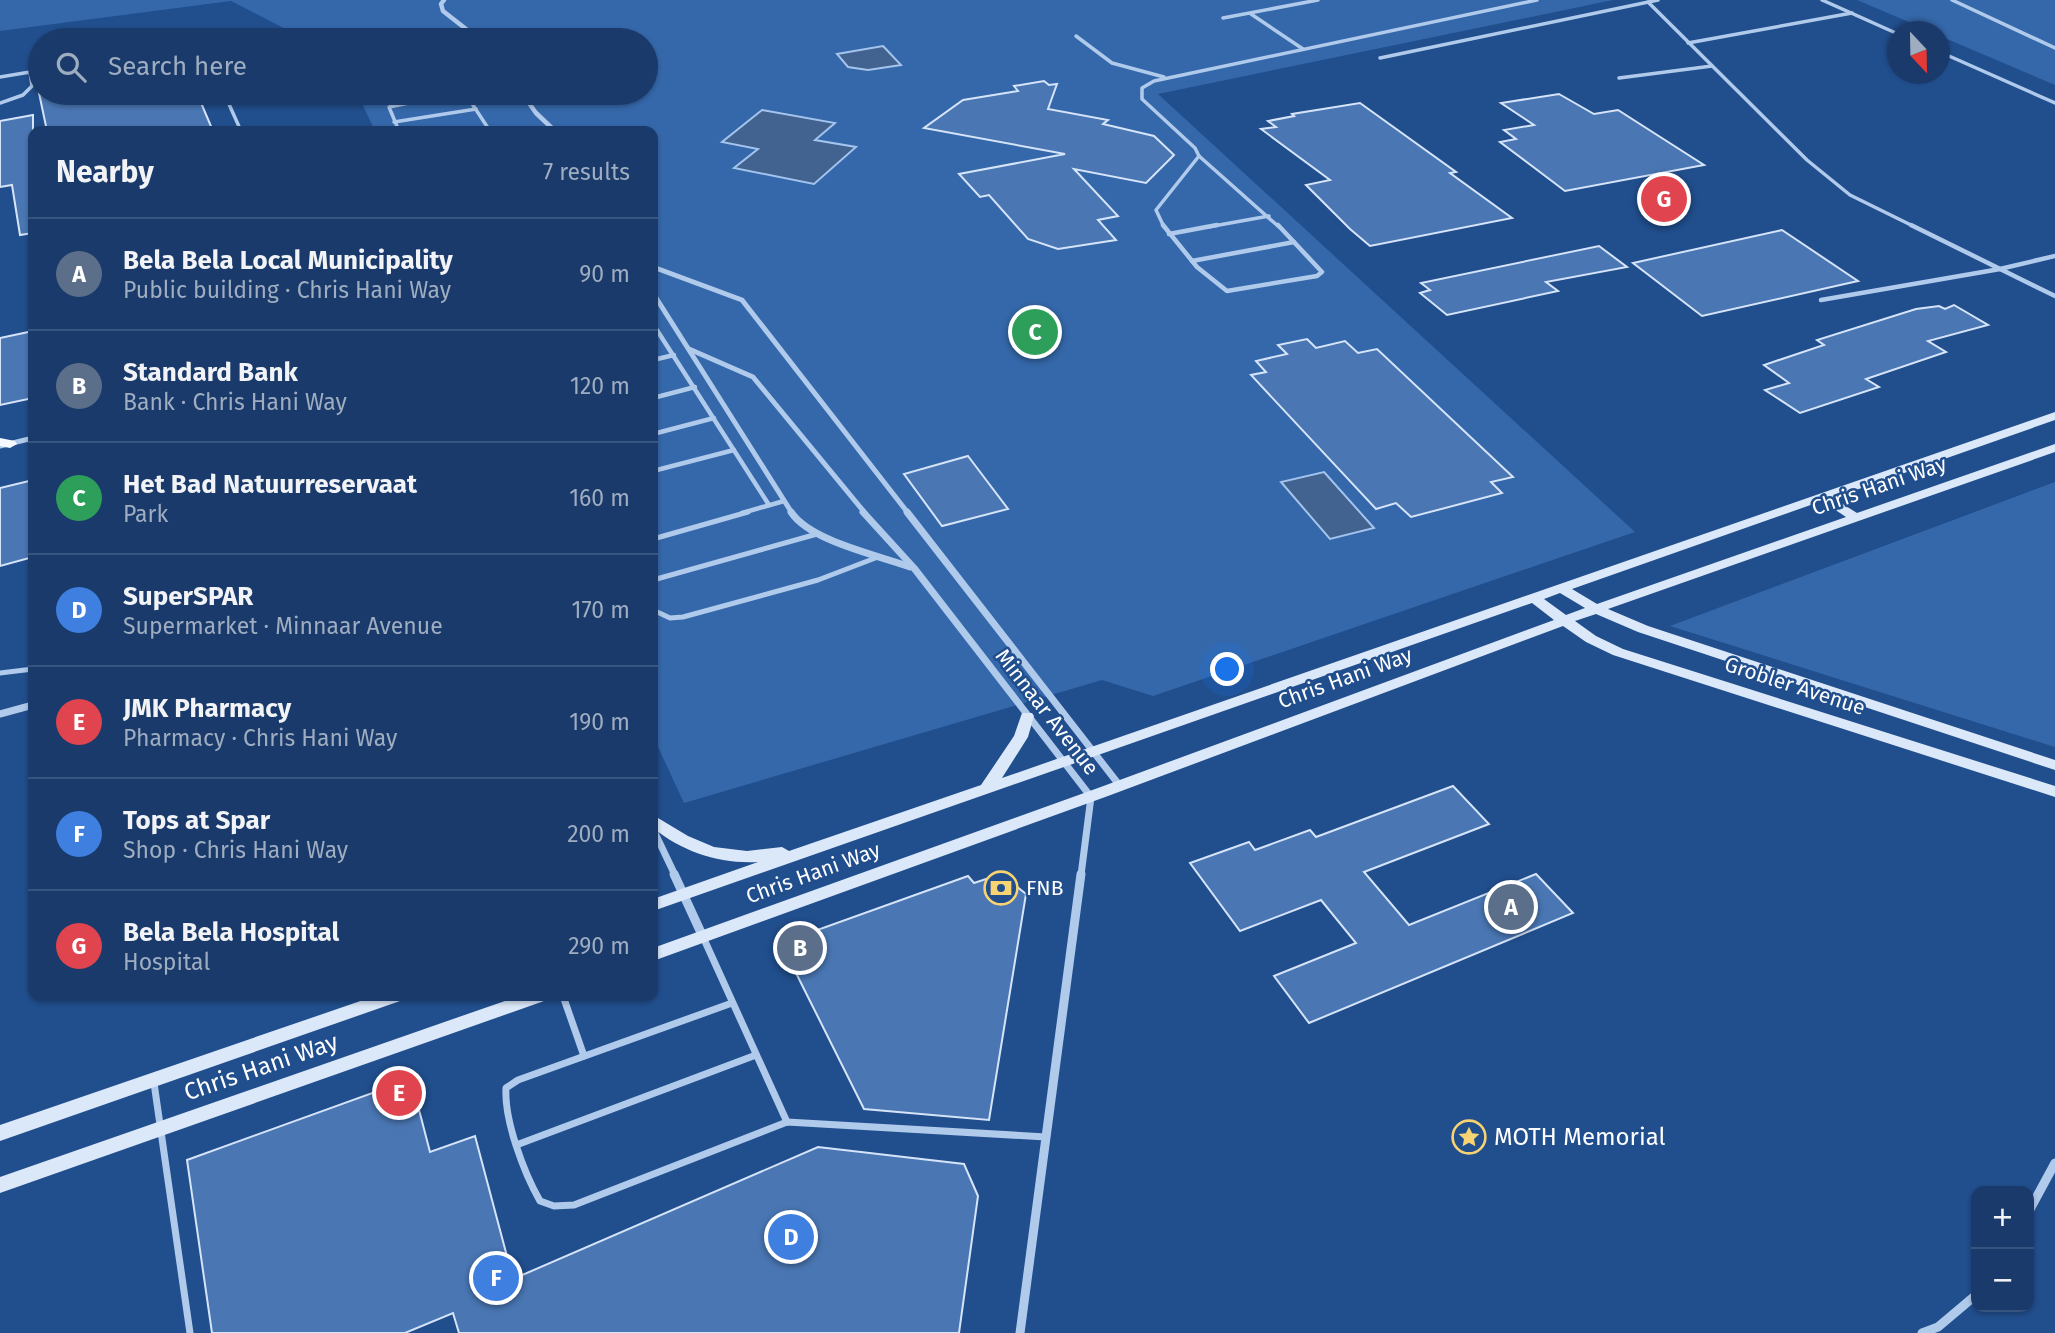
<!DOCTYPE html>
<meta charset="utf-8">
<style>
:root{--surface:#193a6a;--page:#264572;--text:#f1f3f6;--muted:#9fadc1;--line:#37547e;--accent:#bca0f2}
body{margin:0;font-family:"Fira Sans",sans-serif;background:var(--page);color:var(--text)}
.controls{position:absolute;right:21px;bottom:21px;display:grid;overflow:hidden;border-radius:14px;box-shadow:0 2px 5px #0004}
.controls button{width:63px;height:63px;display:grid;place-items:center;padding:0;border:0;border-bottom:2px solid var(--line);background:var(--surface);color:var(--text);font:35px sans-serif}
.compass{position:absolute;left:1887px;top:21px;width:63px;height:63px;border-radius:50%;background:var(--surface);box-shadow:0 2px 5px #0004;rotate:158deg}
.you{position:absolute;left:1228px;top:670px;width:24px;height:24px;margin:-18px;border:5px solid #fff;border-radius:50%;background:#1a73e8;box-shadow:0 0 0 10px #1a73e833}
.badge{display:grid;place-items:center;width:46px;height:46px;border-radius:50%;background:var(--accent);color:#fff;font-size:23px;font-weight:700}
.pin{position:absolute;translate:-50% -50%;border:4px solid #fff;box-shadow:0 2px 7px #0006}
.list{margin:0;padding:0;list-style:none}
h2{display:flex;justify-content:space-between;align-items:center;height:91px;margin:0;padding:0 28px;font-size:30px}
h2 small{font-size:23px;font-weight:400;color:var(--muted)}
.list li{display:grid;grid-template-columns:46px 1fr auto;gap:21px;align-items:center;box-sizing:border-box;height:112px;padding:0 28px;border-top:2px solid var(--line)}
.list b{display:block;font-size:26px;white-space:nowrap}
.list p{margin:0;font-size:23px;white-space:nowrap;color:var(--muted)}
.list em{font-size:23px;font-style:normal;color:var(--muted)}
.icon{flex:none;width:38px;height:38px;fill:none;stroke:currentColor;stroke-width:2;stroke-linecap:round;stroke-linejoin:round}
.map{position:relative;flex:none;width:2055px;height:1333px;overflow:hidden}
.search{position:absolute;background:var(--surface);box-shadow:0 2px 5px #0004;left:28px;top:28px;width:630px;height:77px;display:flex;align-items:center;gap:18px;box-sizing:border-box;padding:0 24px;border-radius:38px;color:var(--muted);font-size:26px}
.panel{position:absolute;background:var(--surface);box-shadow:0 2px 5px #0004;left:28px;top:126px;width:630px;height:875px;border-radius:14px}
.map>svg:first-child{display:block}
.green{fill:#3568aa}
.water{fill:#42628f;stroke:#a4c4ed;stroke-width:2}
.building{fill:#4a77b4;stroke:#d5e4f9;stroke-width:2}
.lines{fill:none;stroke-linecap:round;stroke-linejoin:round}
.service-far3{stroke:#b0caec;stroke-width:3.5}
.service-far2{stroke:#b0caec;stroke-width:4.5}
.service-far1{stroke:#b0caec;stroke-width:5}
.service{stroke:#b0caec;stroke-width:7}
.minor-far3{stroke:#b0caec;stroke-width:4.5}
.minor-far2{stroke:#b0caec;stroke-width:5}
.minor-far1{stroke:#b0caec;stroke-width:7}
.minor{stroke:#b0caec;stroke-width:9}
.secondary{fill:#dbe8f9;fill-rule:evenodd}
.primary{fill:#f5f8ff;fill-rule:evenodd}
.labels{text-anchor:middle;stroke-width:5;stroke-linejoin:round;paint-order:stroke}
.street-label{font-size:21px;fill:#fff;stroke:#214e8d}
.poi-label{font-size:21px;fill:#fff;stroke:#214e8d;text-anchor:start}
.near-street-label{font-size:24px;fill:#fff;stroke:#214e8d}
.near-poi-label{font-size:24px;fill:#fff;stroke:#214e8d;text-anchor:start}
</style>
<div class="map">
<svg width="2055" height="1333" viewBox="0 0 2055 1333">
<rect width="100%" height="100%" fill="#214e8d"/>
<g class="green">
<path d="M0,0H1613L1158,94L1635,532L1153,696L1102,680L684,803L653,736V131H375L357,93H646V40H307L231,1L0,31Z"/>
<path d="M1857,0H2055V85L1940,36V32L1930,31Z"/>
<path d="M2055,482V747L1670,626Z"/>
</g>
<g class="water">
<path d="M883,46L901,65L868,70L848,67L837,54Z"/>
<path d="M762,110L835,123L815,140L856,147L814,184L734,168L758,149L722,142Z"/>
<path d="M1324,472L1374,528L1330,539L1281,482Z"/>
</g>
<g class="building">
<path d="M1044,81L1049,85L1057,84L1048,109L1108,120L1103,124L1154,136L1174,155L1146,183L1074,169L1118,216L1098,220L1116,240L1058,249L1028,239L989,195L980,197L959,174L1065,154L924,128L963,100L1018,91L1014,86Z"/>
<path d="M39,93H169L199,98L213,131H47Z"/>
<path d="M1559,94L1594,114L1618,110L1704,165L1565,191L1500,142L1516,139L1504,130L1534,125L1501,103Z"/>
<path d="M1360,103L1456,172L1450,173L1512,218L1370,246L1350,229L1306,185L1330,180L1261,129L1276,127L1268,121L1294,116L1292,114Z"/>
<path d="M33,115V233L20,235L12,185L0,187V121Z"/>
<path d="M1782,230L1858,281L1702,316L1633,263Z"/>
<path d="M1599,246L1627,267L1546,282L1558,291L1447,315L1420,293L1430,290L1421,283Z"/>
<path d="M1954,305L1988,325L1928,341L1946,352L1866,379L1879,387L1800,413L1765,390L1789,383L1764,365L1824,345L1817,340L1916,309L1939,306L1945,309Z"/>
<path d="M33,331V398L0,405V338Z"/>
<path d="M1307,339L1316,348L1345,341L1358,353L1377,349L1513,477L1491,482L1502,493L1411,517L1396,503L1376,509L1251,375L1266,372L1256,361L1287,354L1278,345Z"/>
<path d="M968,456L1008,509L942,526L904,474Z"/>
<path d="M33,480V557L0,566V488Z"/>
<path d="M1453,786L1489,824L1364,872L1409,925L1536,874L1573,913L1309,1023L1274,976L1356,943L1321,900L1240,931L1190,863L1249,842L1255,850L1310,830L1316,837Z"/>
<path d="M968,876L974,883L995,876L1006,878L1026,894L989,1120L864,1109L781,943Z"/>
<path d="M411,1079L430,1152L475,1136L513,1279L818,1147L964,1164L978,1196L959,1333H459L453,1313L405,1333H212L187,1160Z"/>
</g>
<g class="lines">
<g class="service-far3">
<path d="M1822,0L1898,34"/>
<path d="M1952,0L2055,48"/>
<path d="M1648,2L1807,160L1850,195L1915,227"/>
<path d="M1251,14L1303,49"/>
<path d="M1223,18L1318,0"/>
<path d="M1076,36L1112,63L1164,77"/>
<path d="M1688,43L1852,13"/>
<path d="M1940,52L2055,103"/>
<path d="M1380,58L1658,0"/>
<path d="M0,77L30,72L32,86L23,95L0,103"/>
<path d="M1619,78L1712,66"/>
<path d="M224,93L241,131"/>
<path d="M465,93L490,131"/>
<path d="M394,122L476,109"/>
<path d="M399,131L389,107L458,93"/>
<path d="M470,131L488,128"/>
<path d="M1199,156L1279,227"/>
<path d="M1199,156L1195,148L1142,99V88L1154,81L1537,0"/>
<path d="M1164,227L1156,210L1199,156"/>
<path d="M1208,227L1269,216"/>
</g>
<g class="service-far2">
<path d="M1163,225L1197,267L1227,291L1317,276L1322,272L1278,225"/>
<path d="M1911,225L2055,296"/>
<path d="M1169,234L1217,225"/>
<path d="M1192,261L1294,242"/>
<path d="M1821,300L2000,269L2055,256"/>
<path d="M653,324L769,505"/>
<path d="M653,360L674,355"/>
<path d="M653,398L695,387"/>
<path d="M653,434L714,418"/>
<path d="M653,471L734,450"/>
<path d="M742,513L784,501"/>
</g>
<g class="service-far1">
<path d="M653,539L748,512"/>
<path d="M653,580L817,534"/>
<path d="M653,610L670,618L683,617L818,580L878,557"/>
<path d="M0,673L33,669"/>
</g>
<g class="service">
<path d="M703,937L787,1122"/>
<path d="M563,996L584,1056"/>
<path d="M732,1003L518,1080L506,1088C504,1120 524,1173 540,1201L554,1206L574,1205L787,1122L1046,1137"/>
<path d="M154,1083L190,1333"/>
<path d="M519,1144L756,1055"/>
</g>
<g class="minor-far3">
<path d="M444,0L441,4L443,11L480,40"/>
<path d="M522,93L536,113L555,131"/>
</g>
<g class="minor-far2">
<path d="M653,267L742,300L908,513"/>
<path d="M653,293L792,513"/>
<path d="M689,349L753,377L865,513"/>
<path d="M0,446L33,438"/>
</g>
<g class="minor-far1">
<path d="M791,512C810,541 877,555 910,567"/>
<path d="M863,512L914,568L1091,797L1081,875"/>
<path d="M907,512L1120,786"/>
<path d="M0,714L33,705"/>
<path d="M653,829L675,875"/>
</g>
<g class="minor">
<path d="M674,874L703,937"/>
<path d="M2029,1211L2055,1163"/>
<path d="M1020,1333L1081,874"/>
<path d="M1922,1333L1938,1327L1976,1295"/>
</g>
<g class="secondary">
<path d="M2055,412V420L1833,498L1857,513L2055,444V452L1608,609L1648,626L2055,760V770L1638,632L1596,614L1575,621L1596,636L1623,649L2055,786V797L1613,655L1586,642L1563,626L1108,796L653,961V948L1098,788L1554,620L1532,603L653,911V899L758,862C719,864 683,852 653,828V815L688,836L714,847L747,851L782,847L789,851L981,785L1014,736L1022,713H1032L1034,716L1028,737L1002,778ZM1822,501L1846,517L1597,604L1572,589ZM1560,593L1585,608L1566,615L1544,599Z"/>
<path d="M375,996H403L400,1001L0,1141V1125Z"/>
<path d="M519,996H547L544,1001L0,1193V1177Z"/>
</g>
<path class="primary" d="M0,438L15,441L17,444L10,448L0,446Z"/>
</g>
<defs>
<symbol id="bank-ring" viewBox="-11 -11 22 22"><circle r="9.5" fill="#214e8d" stroke="#f8d371" stroke-width="1.5"/><path d="M-6-4H6V4H-6ZM0-2.3a2.3 2.3 0 1 0 0 4.6a2.3 2.3 0 1 0 0-4.6Z" fill="#f8d371"/></symbol>
<symbol id="sight-ring" viewBox="-11 -11 22 22"><circle r="9.5" fill="#214e8d" stroke="#f8d371" stroke-width="1.5"/><path d="M0-6L1.8-2.2L6-1.7L2.9 1.2L3.7 5.4L0 3.3L-3.7 5.4L-2.9 1.2L-6-1.7L-1.8-2.2Z" fill="#f8d371"/></symbol>
</defs>
<g fill-rule="evenodd">
<use href="#bank-ring" x="982" y="869" width="38" height="38"/>
<use href="#sight-ring" x="1450" y="1118" width="38" height="38"/>
</g>
<g class="labels">
<g class="street-label">
<text transform="translate(1879 486) rotate(-19)" y="7">Chris Hani Way</text>
<text transform="translate(1345 678) rotate(-20)" y="7">Chris Hani Way</text>
<text transform="translate(1795 686) rotate(18)" y="7">Grobler Avenue</text>
<text transform="translate(1047 712) rotate(52)" y="7">Minnaar Avenue</text>
<text transform="translate(813 873) rotate(-20)" y="7">Chris Hani Way</text>
</g>
<g class="poi-label">
<text x="1026" y="895">FNB</text>
</g>
<g class="near-street-label">
<text transform="translate(261 1067) rotate(-19)" y="8">Chris Hani Way</text>
</g>
<g class="near-poi-label">
<text x="1494" y="1145">MOTH Memorial</text>
</g>
</g>
</svg>
<div class="controls">
<button>+</button>
<button>−</button>
</div>
<svg class="compass" viewBox="-18 -18 36 36"><path d="M0-13l5 13h-10z" fill="#e53935"/><path d="M0 13l5-13h-10z" fill="#9fadc1"/></svg>
<div class="you"></div>
<div class="pin badge" style="left:1511px;top:907px;background:#5c6f8a">A</div>
<div class="pin badge" style="left:800px;top:948px;background:#5c6f8a">B</div>
<div class="pin badge" style="left:1035px;top:332px;background:#2e9e5b">C</div>
<div class="pin badge" style="left:791px;top:1237px;background:#3f7fe0">D</div>
<div class="pin badge" style="left:399px;top:1093px;background:#e0444e">E</div>
<div class="pin badge" style="left:496px;top:1278px;background:#3f7fe0">F</div>
<div class="pin badge" style="left:1664px;top:199px;background:#e0444e">G</div>
<div class="search"><svg class="icon" aria-label="search" viewBox="0 0 24 24"><circle cx="10" cy="10" r="6"/><path d="M15 15l6 6"/></svg>Search here</div>
<section class="panel">
<h2>Nearby<small>7 results</small></h2>
<ul class="list">
<li><span class="badge" style="background:#5c6f8a">A</span><div><b>Bela Bela Local Municipality</b><p>Public building · Chris Hani Way</p></div><em>90 m</em></li>
<li><span class="badge" style="background:#5c6f8a">B</span><div><b>Standard Bank</b><p>Bank · Chris Hani Way</p></div><em>120 m</em></li>
<li><span class="badge" style="background:#2e9e5b">C</span><div><b>Het Bad Natuurreservaat</b><p>Park</p></div><em>160 m</em></li>
<li><span class="badge" style="background:#3f7fe0">D</span><div><b>SuperSPAR</b><p>Supermarket · Minnaar Avenue</p></div><em>170 m</em></li>
<li><span class="badge" style="background:#e0444e">E</span><div><b>JMK Pharmacy</b><p>Pharmacy · Chris Hani Way</p></div><em>190 m</em></li>
<li><span class="badge" style="background:#3f7fe0">F</span><div><b>Tops at Spar</b><p>Shop · Chris Hani Way</p></div><em>200 m</em></li>
<li><span class="badge" style="background:#e0444e">G</span><div><b>Bela Bela Hospital</b><p>Hospital</p></div><em>290 m</em></li>
</ul>
</section>
</div>
